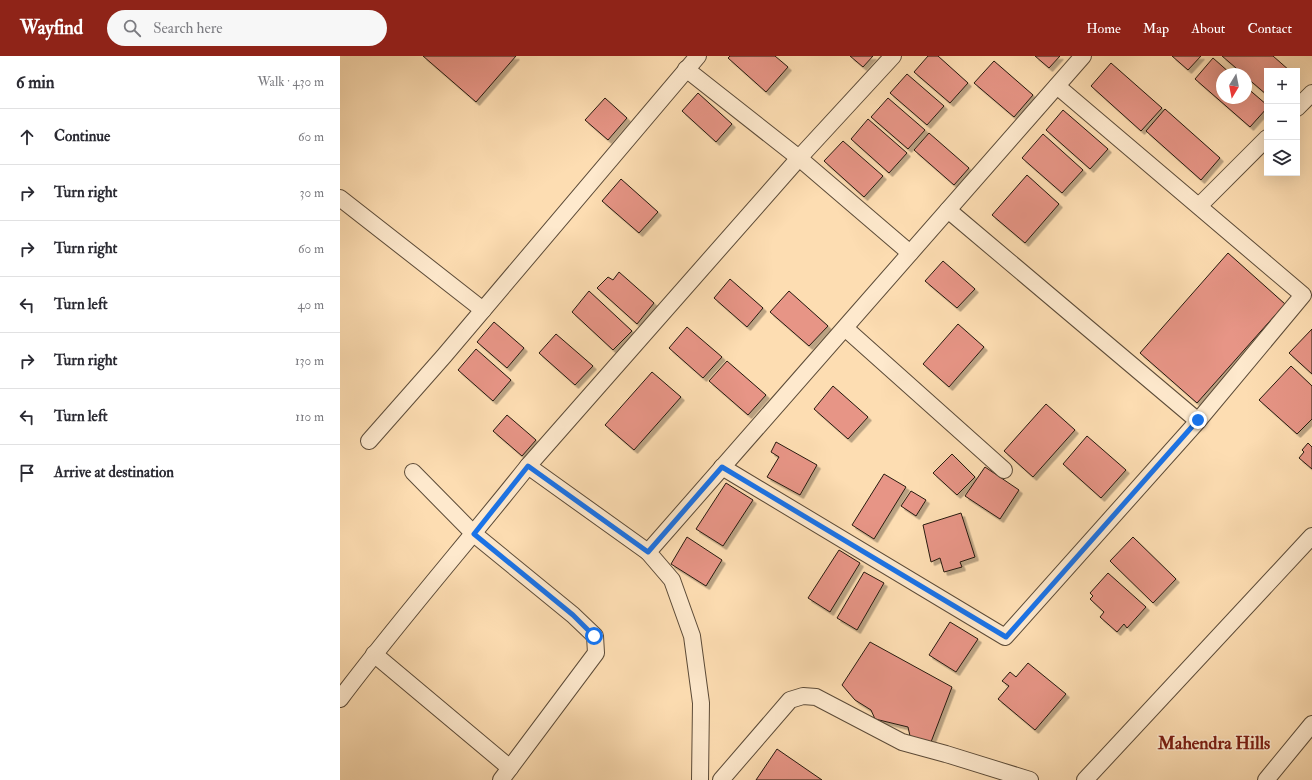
<!DOCTYPE html>
<meta charset="utf-8">
<style>
:root{--surface:#fff;--page:#f7f7f7;--text:#2b2b33;--muted:#7c7c81;--line:#e1e1e2;--accent:#8f2418}
body{margin:0;font-family:"IM FELL Double Pica",serif;background:var(--page);color:var(--text)}
.controls{position:absolute;right:12px;top:12px;display:grid;overflow:hidden;border-radius:0px;box-shadow:0 4px 16px #0002}
.controls button{width:36px;height:36px;display:grid;place-items:center;padding:0;border:0;border-bottom:1px solid var(--line);background:var(--surface);color:var(--text);font:20px sans-serif}
.compass{position:absolute;left:876px;top:12px;width:36px;height:36px;border-radius:50%;background:var(--surface);box-shadow:0 4px 16px #0002;rotate:190deg}
.stop{position:absolute;width:12px;height:12px;margin:-9px;border:3px solid #1a73e8;border-radius:50%;background:#fff}
.stop.end{background:#1a73e8;border-color:#fff;box-shadow:0 1px 4px #0008}
.list{margin:0;padding:0;list-style:none}
h2{display:flex;justify-content:space-between;align-items:center;height:52px;margin:0;padding:0 16px;font-size:17px}
h2 small{font-size:13px;font-weight:400;color:var(--muted)}
.list li{display:grid;grid-template-columns:26px 1fr auto;gap:12px;align-items:center;box-sizing:border-box;height:56px;padding:0 16px;border-top:1px solid var(--line)}
.list b{display:block;font-size:15px;white-space:nowrap}
.list em{font-size:13px;font-style:normal;color:var(--muted)}
.icon{flex:none;width:22px;height:22px;fill:none;stroke:currentColor;stroke-width:2;stroke-linecap:round;stroke-linejoin:round}
.map{position:relative;flex:none;width:972px;height:724px;overflow:hidden}
header{display:flex;align-items:center;gap:24px;box-sizing:border-box;height:56px;padding:0 20px;background:var(--accent);color:#fff}
header strong{font-size:19px}
nav{display:flex;gap:22px;margin-inline-start:auto;font-size:14px}
.search{width:280px;height:36px;background:var(--page);display:flex;align-items:center;gap:10px;box-sizing:border-box;padding:0 14px;border-radius:22px;color:var(--muted);font-size:15px}
main{display:flex}
aside{flex:1;background:var(--surface)}
.map>svg:first-child{display:block}
.building{fill:#e79586;stroke:#271a0f;filter:url(#shadow)}
.lines{fill:none;stroke-linecap:round;stroke-linejoin:round}
.minor-casing{stroke:#5c4b38;stroke-width:18}
.minor{stroke:#fee9cd;stroke-width:16}
.route{stroke:#1a73e8;stroke-width:5}
.labels{text-anchor:middle;stroke-width:3;stroke-linejoin:round;paint-order:stroke}
.neighbourhood-label{font-size:18px;font-weight:bold;fill:#7a1f14;stroke:#fee9cd}
</style>
<header>
<strong>Wayfind</strong>
<div class="search"><svg class="icon" aria-label="search" viewBox="0 0 24 24"><circle cx="10" cy="10" r="6"/><path d="M15 15l6 6"/></svg>Search here</div>
<nav><a>Home</a><a>Map</a><a>About</a><a>Contact</a></nav>
</header>
<main>
<aside>
<h2>6 min<small>Walk · 430 m</small></h2>
<ul class="list">
<li><svg class="icon" aria-label="ahead" viewBox="0 0 24 24"><path d="M12 20V5M6 11l6-6 6 6"/></svg><div><b>Continue</b></div><em>60 m</em></li>
<li><svg class="icon" aria-label="right" viewBox="0 0 24 24"><path d="M7 20v-9h11M14 6l5 5-5 5"/></svg><div><b>Turn right</b></div><em>30 m</em></li>
<li><svg class="icon" aria-label="right" viewBox="0 0 24 24"><path d="M7 20v-9h11M14 6l5 5-5 5"/></svg><div><b>Turn right</b></div><em>60 m</em></li>
<li><svg class="icon" aria-label="left" viewBox="0 0 24 24"><path d="M17 20v-9H6M10 6l-5 5 5 5"/></svg><div><b>Turn left</b></div><em>40 m</em></li>
<li><svg class="icon" aria-label="right" viewBox="0 0 24 24"><path d="M7 20v-9h11M14 6l5 5-5 5"/></svg><div><b>Turn right</b></div><em>130 m</em></li>
<li><svg class="icon" aria-label="left" viewBox="0 0 24 24"><path d="M17 20v-9H6M10 6l-5 5 5 5"/></svg><div><b>Turn left</b></div><em>110 m</em></li>
<li><svg class="icon" aria-label="arrive" viewBox="0 0 24 24"><path d="M6 21V4h12l-3 4 3 4H6"/></svg><div><b>Arrive at destination</b></div></li>
</ul>
</aside>
<div class="map">
<svg width="972" height="724" viewBox="0 0 972 724">
<defs>
<filter id="shadow"><feDropShadow dx="3.5" dy="3.5" stdDeviation="0" flood-color="#0004"/></filter>
</defs>
<rect width="100%" height="100%" fill="#fdddb2"/>
<filter id="stains"><feTurbulence type="fractalNoise" baseFrequency=".005" numOctaves="4"/><feColorMatrix values="0 0 0 0 .2 0 0 0 0 .09 0 0 0 0 .02 0 0 0 .5 -.17"/></filter>
<radialGradient id="worn" r=".72"><stop offset=".6" stop-color="#630" stop-opacity="0"/><stop offset="1" stop-color="#630" stop-opacity=".3"/></radialGradient>
<g class="building">
<path d="M83,0H176L136,46Z"/>
<path d="M390,0H435L448,11L426,36L388,2Z"/>
<path d="M510,0H533L523,11Z"/>
<path d="M588,0H598L628,27L610,47L574,16Z"/>
<path d="M695,0H720L709,12Z"/>
<path d="M832,0H861L848,14Z"/>
<path d="M882,0H933L950,15H927V39L906,21V18H903Z"/>
<path d="M873,2L891,18H882V42H906V31L927,49V52L910,71L855,23Z"/>
<path d="M654,5L693,39L674,61L634,27Z"/>
<path d="M771,7L822,52L801,75L751,30Z"/>
<path d="M567,18L604,50L587,69L550,37Z"/>
<path d="M358,37L392,68L376,86L342,55Z"/>
<path d="M265,42L287,62L268,84L245,64Z"/>
<path d="M548,42L585,74L568,93L531,61Z"/>
<path d="M825,53L880,102L861,124L806,75Z"/>
<path d="M723,54L768,93L750,113L706,74Z"/>
<path d="M528,63L567,97L549,117L511,83Z"/>
<path d="M589,77L629,112L614,129L574,94Z"/>
<path d="M703,78L743,114L722,137L682,102Z"/>
<path d="M503,85L543,120L524,141L484,105Z"/>
<path d="M687,119L719,148L685,187L652,159Z"/>
<path d="M281,123L318,156L299,177L262,145Z"/>
<path d="M888,197L945,248L857,347L800,297Z"/>
<path d="M603,205L635,233L617,252L585,225Z"/>
<path d="M279,216L314,247L297,268L257,232L268,221L273,224Z"/>
<path d="M390,223L423,252L407,271L374,242Z"/>
<path d="M249,235L292,275L273,294L232,256Z"/>
<path d="M449,235L488,270L469,290L430,256Z"/>
<path d="M154,266L184,292L167,312L137,286Z"/>
<path d="M618,268L644,291L609,331L583,308Z"/>
<path d="M347,271L382,301L363,322L329,292Z"/>
<path d="M972,273V318L949,297Z"/>
<path d="M216,278L253,310L235,329L199,297Z"/>
<path d="M136,293L171,324L153,345L118,314Z"/>
<path d="M387,305L426,339L408,359L369,325Z"/>
<path d="M951,310L972,330V363L957,378L919,344Z"/>
<path d="M312,316L341,341L294,394L265,369Z"/>
<path d="M493,330L528,361L508,383L474,353Z"/>
<path d="M706,348L735,374L693,421L664,395Z"/>
<path d="M167,359L196,384L182,400L153,375Z"/>
<path d="M747,380L786,414L761,442L723,408Z"/>
<path d="M436,386L477,409L460,439L427,421L439,401L431,396Z"/>
<path d="M968,387L972,391V413L959,402L964,396L962,394Z"/>
<path d="M612,398L635,421L617,439L593,417Z"/>
<path d="M645,411L679,434L660,463L625,440Z"/>
<path d="M544,418L566,431L534,483L512,469Z"/>
<path d="M386,427L413,444L383,490L356,473Z"/>
<path d="M571,435L586,444L576,460L561,450Z"/>
<path d="M621,457L635,501L620,506L622,511L604,516L600,502L591,506L583,469Z"/>
<path d="M347,481L382,504L366,530L331,508Z"/>
<path d="M793,481L836,523L813,547L770,505Z"/>
<path d="M499,494L520,507L490,556L468,542Z"/>
<path d="M524,516L544,527L517,574L497,562Z"/>
<path d="M768,517L806,551L787,572L784,568L777,576L760,561L764,556L750,543L753,540L750,537Z"/>
<path d="M610,566L638,583L616,616L589,599Z"/>
<path d="M530,586L612,631L591,686L570,680L568,671L535,663L531,654L515,644L502,629Z"/>
<path d="M688,607L726,638L695,674L658,643L669,630L662,625L670,616L676,621Z"/>
<path d="M437,693L482,724H416Z"/>
</g>
<g class="lines">
<defs>
<g id="minor">
<path d="M346,13L459,102L570,197"/>
<path d="M957,52L972,37"/>
<path d="M0,142L143,254"/>
<path d="M859,150L927,82"/>
<path d="M608,154L858,365L963,239L717,30"/>
<path d="M505,272L664,414"/>
<path d="M29,385L104,300L358,0"/>
<path d="M188,410L459,102L553,0"/>
<path d="M382,411L665,581L858,365"/>
<path d="M73,416L134,478L233,559L255,580L256,597L161,724"/>
<path d="M34,598L170,712"/>
<path d="M0,643C60,563 126,488 188,410L308,496"/>
<path d="M360,724L361,647L352,580L332,524L308,496L743,0"/>
<path d="M381,724L450,644L463,640L476,641L562,686L606,698L690,724"/>
<path d="M745,724L972,480"/>
<path d="M926,724L972,668"/>
</g>
</defs>
<use href="#minor" class="minor-casing"/>
<use href="#minor" class="minor"/>
</g>
<g class="lines">
<path class="route" d="M254,580L233,559L134,478L188,410L308,496L382,411L666,581L858,364"/>
</g>
<g class="labels">
<g class="neighbourhood-label">
<text x="874" y="693">Mahendra Hills</text>
</g>
</g>
<rect width="100%" height="100%" filter="url(#stains)"/>
<rect width="100%" height="100%" fill="url(#worn)"/>
</svg>
<div class="controls">
<button>+</button>
<button>−</button>
<button><svg class="icon" aria-label="layers" viewBox="0 0 24 24"><path d="M12 4l9 5-9 5-9-5zM3 14l9 5 9-5"/></svg></button>
</div>
<svg class="compass" viewBox="-18 -18 36 36"><path d="M0-13l5 13h-10z" fill="#e53935"/><path d="M0 13l5-13h-10z" fill="#7c7c81"/></svg>
<div class="stop" style="left:254px;top:580px"></div>
<div class="stop end" style="left:858px;top:364px"></div>
</div>
</main>
